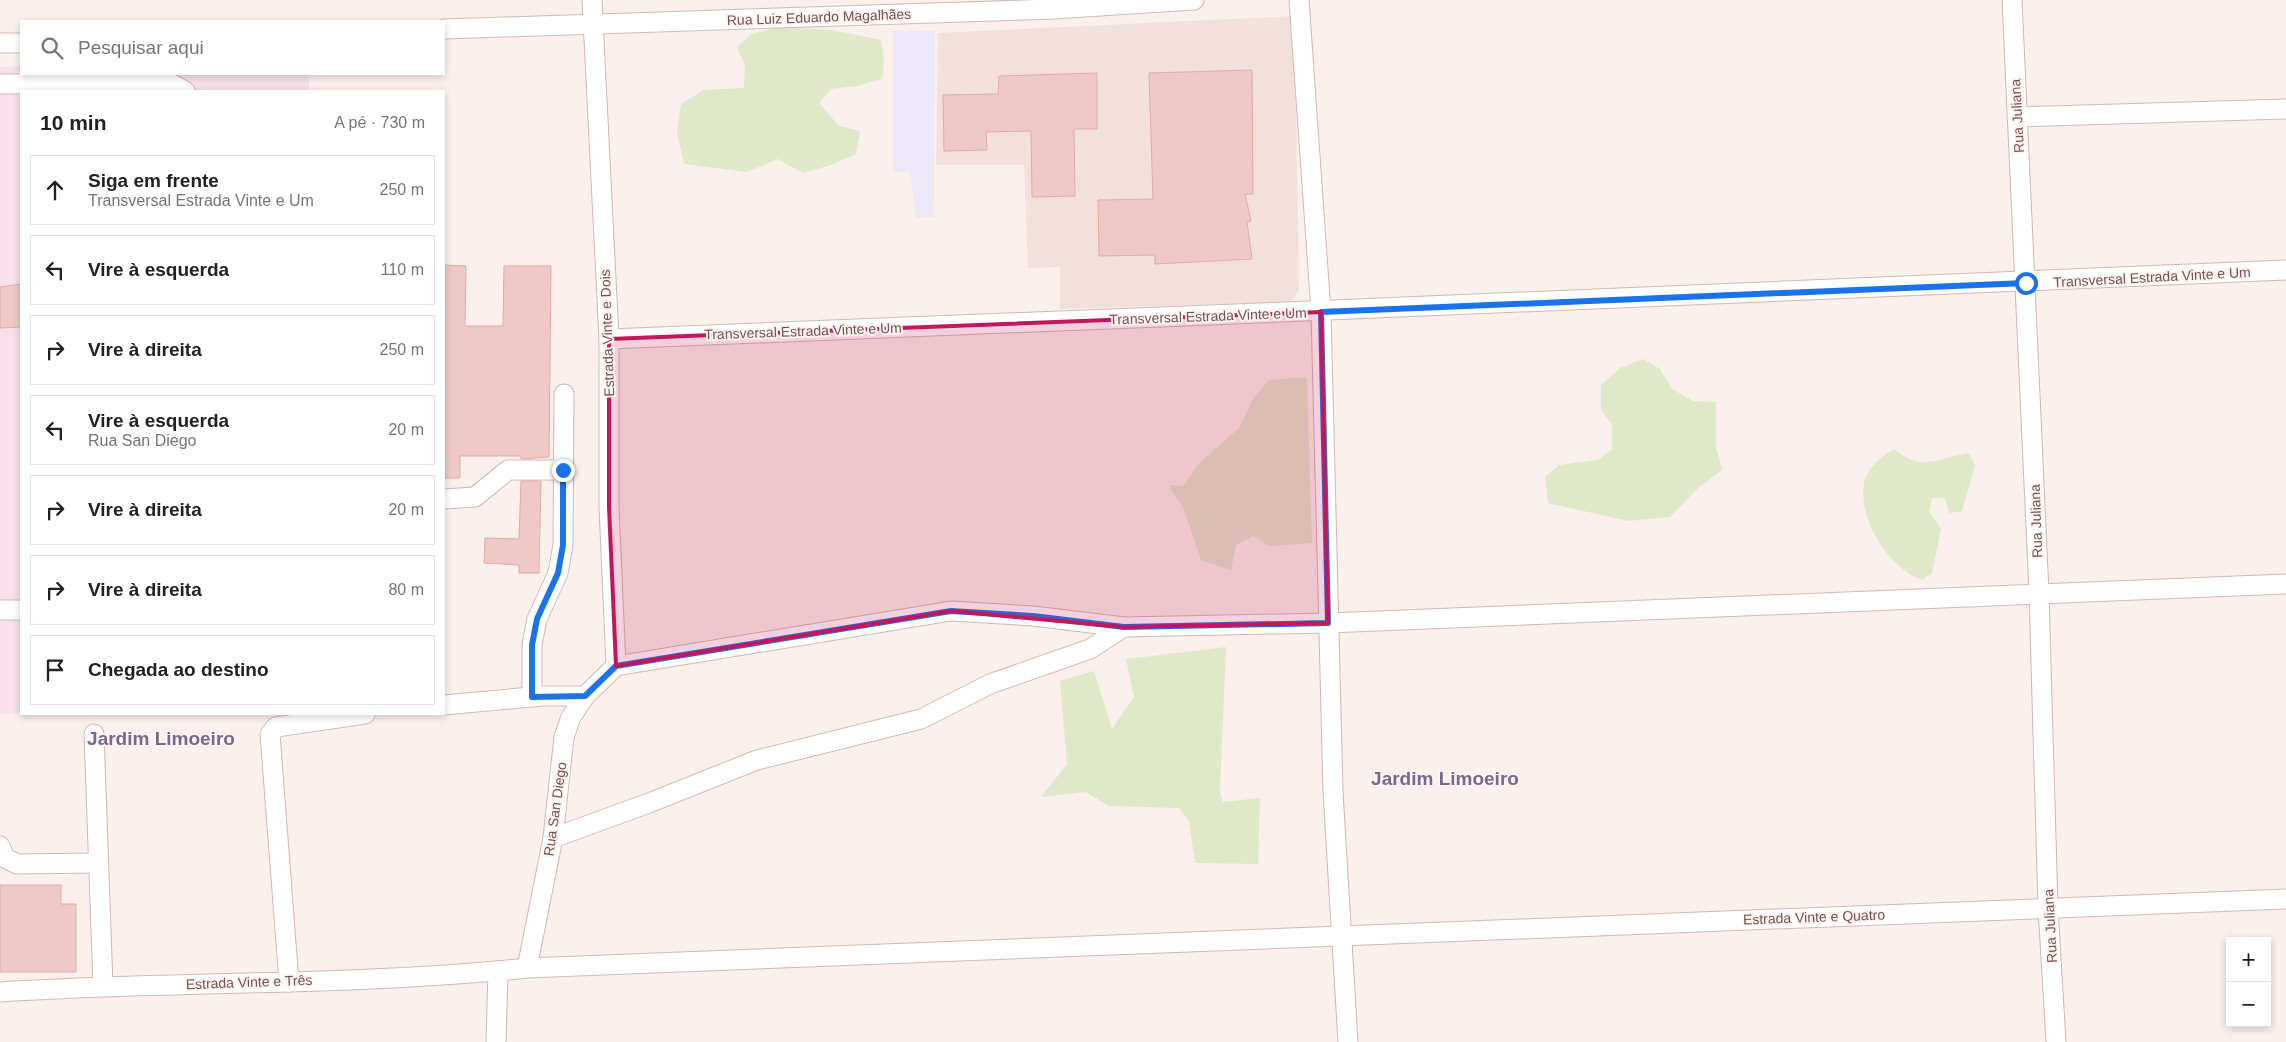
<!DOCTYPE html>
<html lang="pt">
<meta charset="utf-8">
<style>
:root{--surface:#fff;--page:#f6f6f6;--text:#202124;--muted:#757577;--line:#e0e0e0}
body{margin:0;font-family:Arial,sans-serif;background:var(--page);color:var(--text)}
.controls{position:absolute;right:15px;bottom:15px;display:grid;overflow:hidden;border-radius:0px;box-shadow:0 2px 8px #0003}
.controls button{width:45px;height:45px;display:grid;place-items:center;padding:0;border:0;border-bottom:1px solid var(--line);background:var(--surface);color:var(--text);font:25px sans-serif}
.stop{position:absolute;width:15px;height:15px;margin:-11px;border:4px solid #1a73e8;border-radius:50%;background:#fff}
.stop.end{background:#1a73e8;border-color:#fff;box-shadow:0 1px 5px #0008}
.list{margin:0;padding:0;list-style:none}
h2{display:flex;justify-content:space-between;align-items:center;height:65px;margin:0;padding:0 20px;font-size:21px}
h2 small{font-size:16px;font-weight:400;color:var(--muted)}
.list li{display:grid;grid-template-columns:32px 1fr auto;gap:15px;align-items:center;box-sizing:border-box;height:70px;margin:0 10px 10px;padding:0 10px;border:1px solid var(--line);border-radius:0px}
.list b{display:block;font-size:19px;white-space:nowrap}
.list p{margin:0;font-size:16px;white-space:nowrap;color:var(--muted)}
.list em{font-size:16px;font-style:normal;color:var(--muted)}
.icon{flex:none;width:28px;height:28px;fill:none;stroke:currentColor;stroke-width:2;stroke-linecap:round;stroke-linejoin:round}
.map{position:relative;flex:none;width:2286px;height:1042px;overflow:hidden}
.search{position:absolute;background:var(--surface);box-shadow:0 2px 8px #0003;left:20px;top:20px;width:425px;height:55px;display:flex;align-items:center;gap:12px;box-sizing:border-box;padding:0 18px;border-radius:0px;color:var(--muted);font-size:19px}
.panel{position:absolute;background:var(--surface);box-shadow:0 2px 8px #0003;left:20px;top:90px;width:425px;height:625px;border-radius:0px}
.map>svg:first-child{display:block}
.residential{fill:#f2e0da}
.education{fill:#ede8f8}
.medical{fill:#f8dfea}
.green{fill:#e0e8ca}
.building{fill:#eec9c5;stroke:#e0aba7}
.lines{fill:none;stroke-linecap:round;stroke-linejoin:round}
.minor-casing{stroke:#cfb8b4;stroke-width:21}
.minor{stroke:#fff;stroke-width:19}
.route{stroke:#1a73e8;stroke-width:6}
.marked{fill:#c2185b;fill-opacity:0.2;stroke:#c2185b;stroke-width:4;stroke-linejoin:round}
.labels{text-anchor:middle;stroke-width:4;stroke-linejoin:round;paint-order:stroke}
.street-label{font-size:14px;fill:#755250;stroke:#fef5f2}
.district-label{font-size:19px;font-weight:bold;fill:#776890;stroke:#fef5f2}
</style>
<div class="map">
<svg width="2286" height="1042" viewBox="0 0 2286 1042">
<rect width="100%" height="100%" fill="#fbf0eb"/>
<path class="residential" d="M1294,16L1299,290L1290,302L1060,309V267L1028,268L1024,165H936L938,33Z"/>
<path class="education" d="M893,31H935L934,217L916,218L910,171L893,172Z"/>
<path class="medical" d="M21,66V74H309V91H21V713L0,714V67Z"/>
<g class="green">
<path d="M778,27L832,30L881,40L884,63L882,79L857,86L831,89L819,103L839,126L860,131L856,154L831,165L803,173L778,159L747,172L684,164L677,133L681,104L704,90L744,88L745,66L737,47L751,34Z"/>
<path d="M1643,359L1660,369L1672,389L1693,401L1716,402V447L1722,470L1698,488L1670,517L1628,521L1548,503L1545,477L1559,465L1597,460L1612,450V424L1601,410V385L1620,368Z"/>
<path d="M1307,377L1312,543L1269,546L1253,536L1236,545L1231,570L1201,560L1183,507L1168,485L1184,486L1197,465L1239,428L1253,399L1269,380Z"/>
<path d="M1894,449C1922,472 1936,459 1969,453L1975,465L1962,511L1949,513L1945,498H1932L1929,511L1941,529L1932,573L1922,580C1888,568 1858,519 1864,483C1867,468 1882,456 1894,449Z"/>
<path d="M1226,647L1220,791L1223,802L1260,798L1258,864L1195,863L1189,821L1179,808L1109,806L1086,792L1041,797L1067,764L1060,681L1094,671L1112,729L1134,697L1126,659Z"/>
</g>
<g class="building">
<path d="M1252,70L1253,194H1245L1251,221L1247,222L1252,259L1155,264V255L1099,256L1098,200L1153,199L1149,73Z"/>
<path d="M1097,73V129H1074L1075,196L1032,197L1031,131L986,132L987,150L944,151L943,95L998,94L999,76Z"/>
<path d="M444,265L466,266L465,326H503L504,266H551L549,457L521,459V456H460V478H444Z"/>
<path d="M21,284V327L0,328V287Z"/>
<path d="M521,481H541L539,573H519V565L484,563L485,538L519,539Z"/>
<path d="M0,885H61V904H76V972H0Z"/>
</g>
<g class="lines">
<defs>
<g id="minor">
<path d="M592,0L609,339V507L616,666"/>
<path d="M1299,0L1321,312L1333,792L1348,1042"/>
<path d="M2012,0L2039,593L2048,908L2056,1042"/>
<path d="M444,29L1053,9L1194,0"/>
<path d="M0,43H21"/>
<path d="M0,84L162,83L172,84L185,91"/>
<path d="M2017,117L2286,109"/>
<path d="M609,339C1168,315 1727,297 2286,270"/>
<path d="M444,499L475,497L508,470H563"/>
<path d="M0,610H21"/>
<path d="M616,666L951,611L1033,616L1124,627L1328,623L2286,584"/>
<path d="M532,697V645L537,619L558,573L563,545L564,394"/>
<path d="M444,705L542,696H585"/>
<path d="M94,734L103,986"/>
<path d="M553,838L649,803L757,760L921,719L990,684L1090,649L1124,627"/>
<path d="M0,846L5,858L17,864L97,863"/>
<path d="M527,968L553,838L564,737L571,717L585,696L616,666"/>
<path d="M289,982L270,734L276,727L365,714"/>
<path d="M0,992C175,981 352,986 527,968L2286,899"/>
<path d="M496,1042L498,971"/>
</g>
</defs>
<use href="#minor" class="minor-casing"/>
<use href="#minor" class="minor"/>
</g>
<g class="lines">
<path class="route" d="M563,470V545L558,573L537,619L532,645V697L585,696L616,666L951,611L1033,616L1124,627L1328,623L1321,312L2026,283"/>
</g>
<path class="marked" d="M1321,312L1328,623L1124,627L951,611L616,666L609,507V339Z"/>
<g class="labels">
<g class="street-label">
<text transform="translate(819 17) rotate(-2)" y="5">Rua Luiz Eduardo Magalhães</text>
<text transform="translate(2017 116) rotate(-93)" y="5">Rua Juliana</text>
<text transform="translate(2152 277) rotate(-3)" y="5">Transversal Estrada Vinte e Um</text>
<text transform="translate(1208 316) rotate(-2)" y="5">Transversal Estrada Vinte e Um</text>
<text transform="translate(803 331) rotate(-2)" y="5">Transversal Estrada Vinte e Um</text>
<text transform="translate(607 333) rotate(-92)" y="5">Estrada Vinte e Dois</text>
<text transform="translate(2036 521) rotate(-92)" y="5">Rua Juliana</text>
<text transform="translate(555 809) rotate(-82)" y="5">Rua San Diego</text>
<text transform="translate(1814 917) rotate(-2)" y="5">Estrada Vinte e Quatro</text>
<text transform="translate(2050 926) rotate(-93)" y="5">Rua Juliana</text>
<text transform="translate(249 982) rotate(-2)" y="5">Estrada Vinte e Três</text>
</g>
<g class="district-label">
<text x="161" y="745">Jardim Limoeiro</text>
<text x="1445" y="785">Jardim Limoeiro</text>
</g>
</g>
</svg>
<div class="controls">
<button>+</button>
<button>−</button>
</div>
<div class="stop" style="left:2026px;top:283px"></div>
<div class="stop end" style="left:563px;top:470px"></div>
<div class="search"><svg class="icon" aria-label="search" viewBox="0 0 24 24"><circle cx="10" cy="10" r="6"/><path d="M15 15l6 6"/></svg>Pesquisar aqui</div>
<section class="panel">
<h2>10 min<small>A pé · 730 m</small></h2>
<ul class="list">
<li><svg class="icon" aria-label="ahead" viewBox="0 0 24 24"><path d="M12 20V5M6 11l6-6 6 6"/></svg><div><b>Siga em frente</b><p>Transversal Estrada Vinte e Um</p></div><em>250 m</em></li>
<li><svg class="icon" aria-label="left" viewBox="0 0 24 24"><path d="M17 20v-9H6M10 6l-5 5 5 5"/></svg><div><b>Vire à esquerda</b></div><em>110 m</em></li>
<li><svg class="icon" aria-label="right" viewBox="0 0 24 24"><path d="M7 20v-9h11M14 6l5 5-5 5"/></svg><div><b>Vire à direita</b></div><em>250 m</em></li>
<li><svg class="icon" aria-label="left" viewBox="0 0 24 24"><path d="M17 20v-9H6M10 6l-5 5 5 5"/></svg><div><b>Vire à esquerda</b><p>Rua San Diego</p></div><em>20 m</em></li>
<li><svg class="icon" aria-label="right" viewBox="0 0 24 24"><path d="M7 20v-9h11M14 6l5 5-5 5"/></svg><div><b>Vire à direita</b></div><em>20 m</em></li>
<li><svg class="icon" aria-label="right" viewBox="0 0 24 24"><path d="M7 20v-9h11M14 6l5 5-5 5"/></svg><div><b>Vire à direita</b></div><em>80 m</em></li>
<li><svg class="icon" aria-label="arrive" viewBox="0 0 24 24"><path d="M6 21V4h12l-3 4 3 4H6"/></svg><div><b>Chegada ao destino</b></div></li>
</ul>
</section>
</div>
